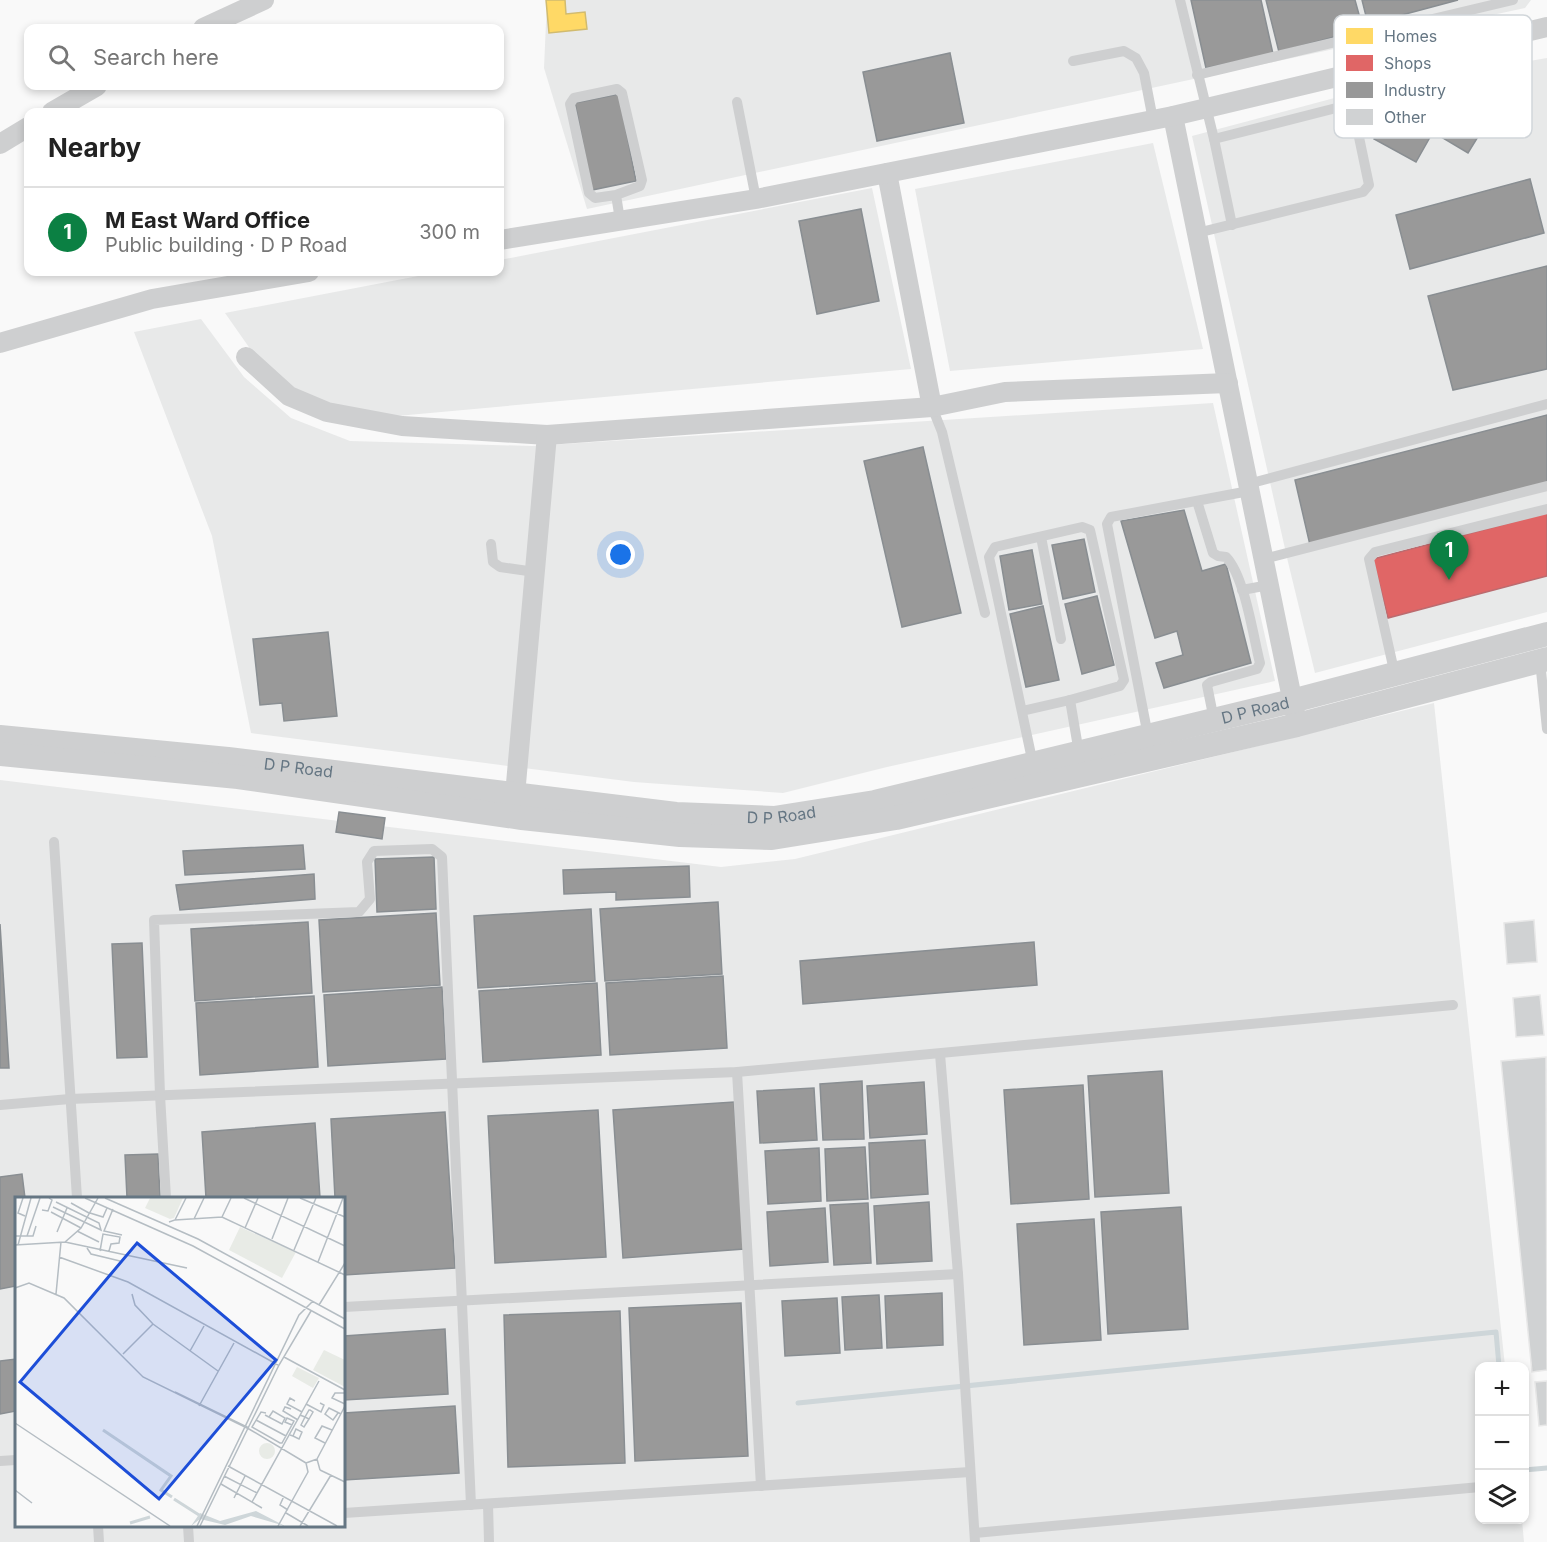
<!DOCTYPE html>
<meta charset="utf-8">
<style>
:root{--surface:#fff;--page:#f6f6f6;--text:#222;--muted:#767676;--line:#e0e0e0;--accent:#0b8043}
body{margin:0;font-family:Inter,sans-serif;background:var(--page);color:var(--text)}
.controls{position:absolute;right:18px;bottom:18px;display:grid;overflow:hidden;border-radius:12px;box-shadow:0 3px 9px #0003}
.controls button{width:54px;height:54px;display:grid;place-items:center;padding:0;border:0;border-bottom:2px solid var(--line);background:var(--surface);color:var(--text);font:30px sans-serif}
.you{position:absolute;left:621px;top:555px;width:21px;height:21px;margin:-15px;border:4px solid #fff;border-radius:50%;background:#1a73e8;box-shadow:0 0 0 9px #1a73e833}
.badge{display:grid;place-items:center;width:39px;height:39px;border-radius:50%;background:var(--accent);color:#fff;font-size:20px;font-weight:700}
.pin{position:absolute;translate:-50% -50px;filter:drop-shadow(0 2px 3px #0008)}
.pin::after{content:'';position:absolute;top:32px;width:21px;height:18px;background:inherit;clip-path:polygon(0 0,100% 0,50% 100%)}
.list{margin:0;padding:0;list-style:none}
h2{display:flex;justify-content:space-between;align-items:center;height:78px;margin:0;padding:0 24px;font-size:26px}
h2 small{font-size:20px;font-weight:400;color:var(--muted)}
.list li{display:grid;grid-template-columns:39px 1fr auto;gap:18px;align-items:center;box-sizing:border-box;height:90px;padding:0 24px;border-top:2px solid var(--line)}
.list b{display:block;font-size:22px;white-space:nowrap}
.list p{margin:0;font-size:20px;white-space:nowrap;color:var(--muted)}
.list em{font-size:20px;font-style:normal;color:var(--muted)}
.icon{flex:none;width:33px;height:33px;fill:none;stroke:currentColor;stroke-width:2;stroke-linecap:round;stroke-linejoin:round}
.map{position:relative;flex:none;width:1547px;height:1542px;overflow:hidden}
.search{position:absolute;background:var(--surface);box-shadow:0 3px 9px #0003;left:24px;top:24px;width:480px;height:66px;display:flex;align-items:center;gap:15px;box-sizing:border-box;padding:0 21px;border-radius:12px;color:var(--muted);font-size:22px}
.panel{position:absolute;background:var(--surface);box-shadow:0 3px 9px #0003;left:24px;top:108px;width:480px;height:168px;border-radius:12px}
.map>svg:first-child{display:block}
.built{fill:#e8e9e9;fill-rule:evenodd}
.homes{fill:#ffd966;stroke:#d1bb6f;stroke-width:1.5}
.shops{fill:#e06666;stroke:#bb6b6f;stroke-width:1.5}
.industry{fill:#999;stroke:#898e92;stroke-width:1.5}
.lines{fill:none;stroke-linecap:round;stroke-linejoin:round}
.stream{stroke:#ced6d9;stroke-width:5}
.building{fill:#d0d2d3;stroke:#e8e8e8;stroke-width:1.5}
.service{stroke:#cecfd0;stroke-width:10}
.minor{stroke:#cecfd0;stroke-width:20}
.tertiary{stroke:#cecfd0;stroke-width:24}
.labels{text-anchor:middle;stroke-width:6;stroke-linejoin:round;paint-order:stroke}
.street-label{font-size:16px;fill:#657683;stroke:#fff}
.inset-river{fill:none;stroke:#ced6d9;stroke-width:3}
.inset-road{fill:none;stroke:#b5bdc3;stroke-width:1.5}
.view{fill:#1d4ed8;fill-opacity:0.15;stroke:#1d4ed8;stroke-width:3}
.inset-edge{fill:none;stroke:#657683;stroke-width:3}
.key{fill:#fff;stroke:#d1d6da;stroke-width:1.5}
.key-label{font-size:16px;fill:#657683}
</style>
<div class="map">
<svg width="1547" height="1542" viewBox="0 0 1547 1542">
<rect width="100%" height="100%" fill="#f9f9f9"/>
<g class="built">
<path d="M547,0H1531L1525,8L587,209L544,68Z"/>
<path d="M1547,58V612L1315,673L1288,562L1192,136L1368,89Z"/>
<path d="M1153,143L1203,349L950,371L915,189Z"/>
<path d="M872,188L911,369L364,419L311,401L258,360L225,313L439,272H500V260Z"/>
<path d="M201,319L244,377L291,418L350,441L532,446L1213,403L1275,681L887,767L783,793L634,782L251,733L212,536L134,332Z"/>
<path d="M1434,703L1505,1366H1480V1520H1522L1524,1542H0V780L721,867L795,859ZM16,1198H344V1526H16Z"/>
</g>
<path class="homes" d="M546,0H565L566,14L585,12L587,29L549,33Z"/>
<path class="shops" d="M1547,513V576L1388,618L1373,559Z"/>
<g class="industry">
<path d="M1191,0H1261L1273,54L1206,68Z"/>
<path d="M1266,0H1355L1363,29L1279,52Z"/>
<path d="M1362,0H1458L1368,24Z"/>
<path d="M950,53L964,123L877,141L863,72Z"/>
<path d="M1496,65L1528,84L1516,104L1527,111L1512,137L1487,122L1468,153L1433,132L1416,162L1374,139L1400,96L1421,108L1428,96L1449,109L1467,78L1483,87Z"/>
<path d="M619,94L636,181L592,190L575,103Z"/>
<path d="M1530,179L1544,233L1410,269L1396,215Z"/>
<path d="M861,209L879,301L817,314L799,221Z"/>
<path d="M1547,266V369L1453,390L1428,296Z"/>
<path d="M1547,415V484L1310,545L1295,480Z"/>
<path d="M923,447L961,613L902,627L864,461Z"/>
<path d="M1184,510L1202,571L1226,564L1251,663L1164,688L1156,663L1183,655L1177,631L1155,638L1121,521Z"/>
<path d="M1084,539L1095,592L1063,599L1052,545Z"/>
<path d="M1032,550L1042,604L1009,610L1000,556Z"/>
<path d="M1097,596L1114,665L1082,674L1065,604Z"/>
<path d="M1043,606L1059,680L1026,687L1010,614Z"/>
<path d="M328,632L337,716L284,721L282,703L260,705L253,639Z"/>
<path d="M339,812L385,818L382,839L336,832Z"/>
<path d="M303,845L305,869L185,875L183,851Z"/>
<path d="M434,857L436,909L377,912L375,859Z"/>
<path d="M689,866L690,897L616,900V892L564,894L563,870Z"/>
<path d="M314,874L315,899L180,910L176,885Z"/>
<path d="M718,902L722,974L605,981L600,909Z"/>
<path d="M591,909L595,981L478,988L474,916Z"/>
<path d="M436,913L440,985L323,992L319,920Z"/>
<path d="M308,922L312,993L195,1001L191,929Z"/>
<path d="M0,924L9,1068H0Z"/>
<path d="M1034,942L1037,985L803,1004L800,961Z"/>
<path d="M142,943L147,1057L117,1058L112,944Z"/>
<path d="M723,976L727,1048L610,1055L606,983Z"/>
<path d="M597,983L601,1055L483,1062L479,991Z"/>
<path d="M442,987L446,1059L328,1066L324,995Z"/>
<path d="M314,996L318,1067L200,1075L196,1003Z"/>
<path d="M1162,1071L1169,1193L1095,1197L1088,1076Z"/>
<path d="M862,1081L864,1139L823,1140L820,1084Z"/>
<path d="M924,1082L927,1134L870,1138L867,1086Z"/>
<path d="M1083,1085L1089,1199L1011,1204L1004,1090Z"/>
<path d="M814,1088L817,1140L760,1143L757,1091Z"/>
<path d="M734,1102L744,1249L623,1258L613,1110Z"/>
<path d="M598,1110L606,1257L495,1263L488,1116Z"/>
<path d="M445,1112L455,1268L344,1275V1198H335L331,1119Z"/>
<path d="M315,1123L320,1198H206L202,1132Z"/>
<path d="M925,1140L928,1194L871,1198L869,1143Z"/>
<path d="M865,1147L868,1199L827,1201L825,1149Z"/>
<path d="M819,1148L821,1201L768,1204L765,1151Z"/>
<path d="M158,1154L160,1198H127L125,1155Z"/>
<path d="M22,1174L25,1198H16V1286L0,1289V1177Z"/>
<path d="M929,1202L932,1261L877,1264L874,1206Z"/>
<path d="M868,1203L871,1263L834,1265L830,1205Z"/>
<path d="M1181,1207L1188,1329L1108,1334L1101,1212Z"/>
<path d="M825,1208L828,1262L770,1266L767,1212Z"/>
<path d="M1094,1219L1101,1340L1024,1345L1017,1224Z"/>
<path d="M942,1293L943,1345L887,1348L885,1296Z"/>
<path d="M879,1295L882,1348L845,1350L842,1297Z"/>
<path d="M837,1298L840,1353L785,1356L782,1301Z"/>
<path d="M741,1303L748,1456L635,1461L629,1308Z"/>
<path d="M620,1311L625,1463L508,1467L504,1315Z"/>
<path d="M445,1329L448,1394L344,1400V1336Z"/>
<path d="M16,1359V1411L0,1414V1361Z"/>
<path d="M455,1406L459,1473L344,1480V1413Z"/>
</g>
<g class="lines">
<g class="stream">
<path d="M798,1403L1496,1332L1499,1366"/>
<path d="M1524,1470L1547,1468"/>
</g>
</g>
<g class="building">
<path d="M1534,920L1537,962L1507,964L1504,923Z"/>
<path d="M1540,995L1544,1035L1516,1037L1513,998Z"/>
<path d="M1546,1057L1547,1370L1532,1372L1501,1061Z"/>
<path d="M1547,1381V1425L1539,1426L1535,1382Z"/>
</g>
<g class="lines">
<g class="service">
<path d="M1180,0L1214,139"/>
<path d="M1073,61L1124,51L1136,58L1144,73L1153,120"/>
<path d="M1197,75L1513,0"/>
<path d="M737,102L756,199"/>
<path d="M616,195L640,186L642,180L622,93L617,89L574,98L570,104L589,193L595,198L616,195L620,220"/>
<path d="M1232,225L1214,139L1352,104"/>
<path d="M1197,233L1363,192L1369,185L1346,75"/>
<path d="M932,407L942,432L985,613"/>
<path d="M1248,484L1547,404"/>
<path d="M1197,501L1213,553L1218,556L1226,557C1245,577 1253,636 1260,663L1257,669L1211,682L1207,685L1214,720"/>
<path d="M1041,537L1061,639"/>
<path d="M491,544L493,562L500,567L535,572"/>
<path d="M1264,559L1547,486"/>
<path d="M1242,590L1269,585"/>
<path d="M1540,661L1547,729"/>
<path d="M1395,675L1369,559L1375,552L1547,509"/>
<path d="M1070,700L1079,753"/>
<path d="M1022,711L1070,700L1120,686L1124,680L1090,530L1082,527L995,547L989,557L1033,764"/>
<path d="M1148,736L1107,524L1111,517L1249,491"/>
<path d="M54,842L77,1198"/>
<path d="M940,1054L958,1274L975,1542"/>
<path d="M737,1072L761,1486"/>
<path d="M0,1105L70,1099L737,1072L1453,1005"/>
<path d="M166,1198L160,1095L154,920L359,912L370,899L367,862L374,851L432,849L442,857L471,1505"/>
<path d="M344,1307L958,1274"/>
<path d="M0,1461L16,1460"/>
<path d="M488,1504L489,1542"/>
<path d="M344,1513L970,1472"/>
<path d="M98,1526L99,1542"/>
<path d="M188,1526L189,1542"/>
<path d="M975,1533L1480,1487"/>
</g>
<g class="minor">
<path d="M203,28L264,0"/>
<path d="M52,112L97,86"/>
<path d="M1173,116L1295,713"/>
<path d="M0,144L28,127"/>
<path d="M887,173L932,407"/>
<path d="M500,240L756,199L1173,116L1547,27"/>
<path d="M0,343L152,299L309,272"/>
<path d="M246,357L289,396L327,412L402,426L547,435L932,407L1005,392L1228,383"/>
<path d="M515,795L547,435"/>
</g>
<g class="tertiary">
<path id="s1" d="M0,737L228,759L676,814L774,818L875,802L1292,701L1547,634"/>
<path d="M0,754L238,777L522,818L680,835L772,838L896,818L1297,725L1547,659"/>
</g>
</g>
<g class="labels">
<g class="street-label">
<text dy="6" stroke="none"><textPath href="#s1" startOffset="1272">D P Road</textPath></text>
<text dy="6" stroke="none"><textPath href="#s1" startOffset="300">D P Road</textPath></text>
<text dy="6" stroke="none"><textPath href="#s1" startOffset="786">D P Road</textPath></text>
</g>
</g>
<g transform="translate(15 1197)">
<rect width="330" height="330" fill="#f9f9f9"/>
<path d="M309,153L330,163V190L298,173Z" fill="#e8ebe6"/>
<path d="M135,1H168L159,21L155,22L130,11ZM225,30L281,55L267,81L214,53ZM282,170L304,181L298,191L277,179ZM244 254a8 8 0 1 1 16 0a8 8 0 1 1-16 0Z" fill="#e8ebe6"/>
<path d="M241,314L270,329L236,319L210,328L185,322L176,329L185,316L205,324Z" fill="#ced6d9"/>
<path class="inset-river" d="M88,233L156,279L146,293L157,300M159,302L184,318M115,326L135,320"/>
<path class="inset-road" d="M8,1L3,16L10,19M70,1L178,49L330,132M90,1L183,42L330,122M229,1L330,49M285,1L330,20M56,6L74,16M38,10L86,33L84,26L41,5M98,12L89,34L107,38M27,13L33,14L37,3L34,1M36,15L66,31M75,16L88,20L92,11M207,20L216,1M179,22L189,1M160,23L207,20L330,78M154,25L160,23L171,1M230,31L243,1M62,34L84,45M42,35L52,11M0,39H18L21,29M12,39L25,1M257,42L273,1M50,45L172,71M0,48L50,45L66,31L83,1M3,48L16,1M72,51L76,57L105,64M279,53L301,1M85,54L88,37L105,40L104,46L96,47L94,54M44,60L113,85L263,168M303,65L328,1M0,91L14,86L49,101L128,180L234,232L291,266M41,97L46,45M117,97L120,108L138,127L203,174M304,108L330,66M175,154L189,129M108,157L138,127M269,160L330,193M160,195L234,231M330,196H320L317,201L330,207M280,204L275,201L272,207L287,215M291,207L306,215L309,208L305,206M184,209L219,146M276,212L270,210L268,214L283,223M251,216L246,215L237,230L265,246H267L279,224L272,221L270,225L277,228M323,216L318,223L310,217L314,211L326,217M250,218L267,227L270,221L258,214L254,220M285,218L290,220L294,222L289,230L286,228L290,220L294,213H295L298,215L294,222M241,223L271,239M0,226L155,329M275,238L278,239L284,242L287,235L281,232L278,239M310,246L300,241L307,229L317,233M302,262L330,209M291,266L302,262L305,273M213,269L322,329M305,273L330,285M209,279L242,296M206,287L247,311M0,293L17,306M269,299L265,308L273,313M219,301L230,279M237,305L304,184M271,316L293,329M182,329L284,118L298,104M185,329L264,168L296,114M263,329L293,275L291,266M285,329L316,278"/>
<path class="view" d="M122,46L261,163L144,302L5,185Z"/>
<rect width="330" height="330" class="inset-edge"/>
</g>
<rect x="1334" y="15" width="198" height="123" rx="9" class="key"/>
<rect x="1346" y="28" width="27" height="16" fill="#ffd966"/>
<rect x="1346" y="55" width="27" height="16" fill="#e06666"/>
<rect x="1346" y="82" width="27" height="16" fill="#999"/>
<rect x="1346" y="109" width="27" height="16" fill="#d0d2d3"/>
<g class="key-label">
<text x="1384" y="42">Homes</text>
<text x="1384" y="69">Shops</text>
<text x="1384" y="96">Industry</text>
<text x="1384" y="123">Other</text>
</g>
</svg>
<div class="controls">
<button>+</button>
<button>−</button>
<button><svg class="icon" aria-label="layers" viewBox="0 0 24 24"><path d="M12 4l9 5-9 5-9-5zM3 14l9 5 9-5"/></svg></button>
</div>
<div class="you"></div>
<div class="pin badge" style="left:1449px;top:580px">1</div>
<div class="search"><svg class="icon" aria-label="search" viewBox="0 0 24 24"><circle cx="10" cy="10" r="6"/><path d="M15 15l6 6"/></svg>Search here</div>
<section class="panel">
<h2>Nearby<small></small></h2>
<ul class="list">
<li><span class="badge">1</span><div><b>M East Ward Office</b><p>Public building · D P Road</p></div><em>300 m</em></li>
</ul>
</section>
</div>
